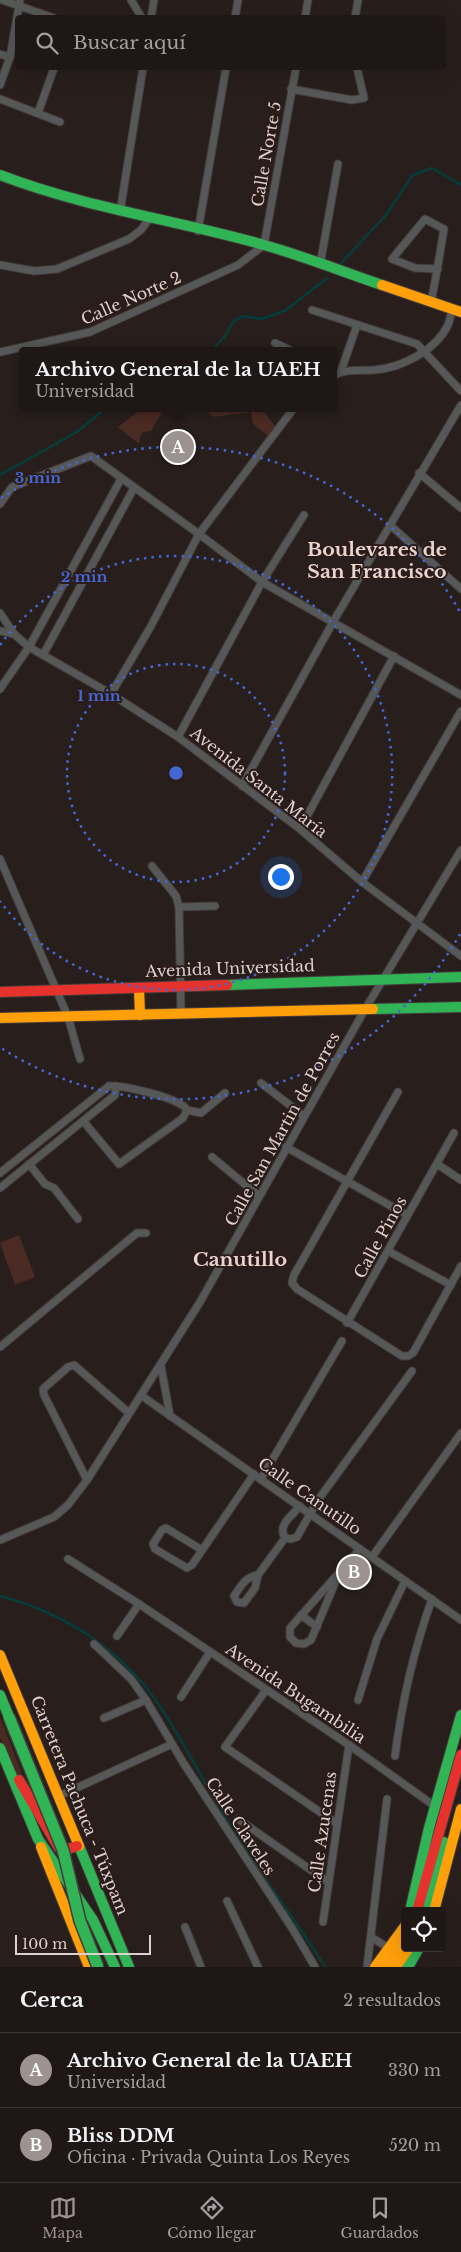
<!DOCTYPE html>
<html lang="es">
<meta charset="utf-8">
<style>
:root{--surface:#1e1716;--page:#26201f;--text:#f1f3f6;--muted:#a19fa1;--line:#3c3635;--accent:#9c9390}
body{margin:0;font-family:"Libre Baskerville",serif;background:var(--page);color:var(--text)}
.controls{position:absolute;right:15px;bottom:15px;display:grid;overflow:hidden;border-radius:5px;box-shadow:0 5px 20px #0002}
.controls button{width:45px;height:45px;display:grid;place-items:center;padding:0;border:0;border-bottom:1px solid var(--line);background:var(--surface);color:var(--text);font:25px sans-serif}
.scale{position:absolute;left:15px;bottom:12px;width:136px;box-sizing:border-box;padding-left:5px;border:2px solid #dbd1ce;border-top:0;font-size:14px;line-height:18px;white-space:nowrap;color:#dbd1ce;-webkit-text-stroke:4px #2c1c19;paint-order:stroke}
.you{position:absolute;left:280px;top:876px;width:18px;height:18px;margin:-12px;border:4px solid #fff;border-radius:50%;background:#1a73e8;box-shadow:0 0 0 8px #1a73e833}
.badge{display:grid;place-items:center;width:32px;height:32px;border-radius:50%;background:var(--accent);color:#fff;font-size:16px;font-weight:700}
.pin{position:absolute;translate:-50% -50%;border:2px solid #fff;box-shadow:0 1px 5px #0006}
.popup{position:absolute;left:19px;top:347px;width:318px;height:65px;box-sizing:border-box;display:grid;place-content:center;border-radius:5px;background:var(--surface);filter:drop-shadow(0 1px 4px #0005);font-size:16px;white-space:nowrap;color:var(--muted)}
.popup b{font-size:19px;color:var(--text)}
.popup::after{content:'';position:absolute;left:50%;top:100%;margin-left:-10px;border:10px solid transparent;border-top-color:var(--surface)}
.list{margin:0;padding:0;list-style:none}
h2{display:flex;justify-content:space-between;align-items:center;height:65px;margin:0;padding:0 20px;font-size:21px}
h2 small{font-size:16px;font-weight:400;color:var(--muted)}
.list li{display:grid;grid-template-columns:32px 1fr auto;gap:15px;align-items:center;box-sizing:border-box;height:75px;padding:0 20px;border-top:1px solid var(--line)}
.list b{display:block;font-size:19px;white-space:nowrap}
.list p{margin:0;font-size:16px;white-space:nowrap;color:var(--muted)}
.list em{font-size:16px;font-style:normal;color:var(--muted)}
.icon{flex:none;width:28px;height:28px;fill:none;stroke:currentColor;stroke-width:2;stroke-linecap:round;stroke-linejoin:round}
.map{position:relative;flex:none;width:461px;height:1967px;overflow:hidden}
.search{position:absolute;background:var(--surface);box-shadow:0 5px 20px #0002;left:15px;right:15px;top:15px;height:55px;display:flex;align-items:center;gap:12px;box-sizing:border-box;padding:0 18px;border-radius:5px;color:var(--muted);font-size:19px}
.sheet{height:215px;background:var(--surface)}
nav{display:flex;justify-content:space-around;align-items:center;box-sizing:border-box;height:70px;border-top:1px solid var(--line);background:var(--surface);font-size:14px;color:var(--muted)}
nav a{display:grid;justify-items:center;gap:2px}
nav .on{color:var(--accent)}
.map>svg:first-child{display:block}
.green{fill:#4a2a22}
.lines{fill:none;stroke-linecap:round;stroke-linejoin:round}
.stream{stroke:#043d3c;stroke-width:2.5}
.street-casing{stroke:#443c3a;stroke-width:9}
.fast-casing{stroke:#443c3a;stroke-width:12}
.slow-casing{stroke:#443c3a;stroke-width:12}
.jam-casing{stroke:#443c3a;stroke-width:12}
.street{stroke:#565757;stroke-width:7}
.fast{stroke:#30b455;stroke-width:10}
.slow{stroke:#ff9f0a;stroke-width:10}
.jam{stroke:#e5322d;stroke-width:10}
.fast-bridge-casing{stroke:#443c3a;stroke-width:14;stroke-linecap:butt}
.fast-bridge{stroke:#30b455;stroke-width:11}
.ring{fill:none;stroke:#4368d6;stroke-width:2.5;stroke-dasharray:2.5 5}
.labels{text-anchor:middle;stroke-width:4;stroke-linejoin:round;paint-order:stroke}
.street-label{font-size:16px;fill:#dbd1ce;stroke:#2c1c19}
.quarter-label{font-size:19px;font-weight:bold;fill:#ead4ce;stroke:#2c1c19}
.centre{fill:#4368d6;stroke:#2c1c19;stroke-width:2.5}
.ring-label{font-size:15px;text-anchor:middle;font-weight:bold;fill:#4368d6;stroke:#2c1c19;stroke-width:4;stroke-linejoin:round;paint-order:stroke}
</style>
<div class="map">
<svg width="461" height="1967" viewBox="0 0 461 1967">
<rect width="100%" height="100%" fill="#281f1d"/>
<g class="green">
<path d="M143,408H164L151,431L143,432L140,437L139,444L118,427Z"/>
<path d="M202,408H261L275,426L268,436L253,424L251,412L214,417Z"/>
<path d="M19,1235L35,1277L15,1285L0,1243Z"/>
<path d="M0,1717L30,1794L15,1771L0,1737Z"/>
</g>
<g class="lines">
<g class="stream">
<path d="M341,263L385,216L413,175L432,168L461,185"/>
<path d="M211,351L226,335L233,322L243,316L262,319L286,310L327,278"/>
<path d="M0,475L77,432L106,408"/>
<path d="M0,1596C65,1613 124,1651 161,1708C188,1749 210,1794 236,1835C265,1880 297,1922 325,1967"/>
</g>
<defs>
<g id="street">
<path d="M2,0L54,18"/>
<path d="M131,0L142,18"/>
<path d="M151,18L154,0"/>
<path d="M235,18L238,0"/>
<path d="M305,18L308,0"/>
<path d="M355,18L358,0"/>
<path d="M0,54L10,57"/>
<path d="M0,85L10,57L20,0"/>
<path d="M291,89L352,100L364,98L357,68"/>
<path d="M0,99L60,122"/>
<path d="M38,113L54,68"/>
<path d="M120,212L143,68"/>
<path d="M198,231L226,68"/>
<path d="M0,265L34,271L57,269L129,239L141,230L149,219"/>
<path d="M320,265L338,164"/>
<path d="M431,302C436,278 440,253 444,229L425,219L392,259L415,268L438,269"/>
<path d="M312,310L417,344L461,391"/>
<path d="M275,343L292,351"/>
<path d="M0,352L90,332L238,265L264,245L296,68"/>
<path d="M341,371L357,325"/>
<path d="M333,376C346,368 360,371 374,370C402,368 436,350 448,325C450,320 451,314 452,310"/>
<path d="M419,473L461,508"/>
<path d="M0,504L12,487L91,456L199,534L262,582L461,695"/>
<path d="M390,525L461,589"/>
<path d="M0,613L14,634L29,647L111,694L178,737L300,829L362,882L461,956"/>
<path d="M0,631L14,634"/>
<path d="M43,655L134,488"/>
<path d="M0,689L29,647L121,479"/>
<path d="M111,694L151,626L199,534L294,408"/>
<path d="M178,737L262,582L304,515"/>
<path d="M242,786L333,622L461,405"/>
<path d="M300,829L394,656"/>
<path d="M0,859L68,1017L80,1059"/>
<path d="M152,866L176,896L179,907L181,1014"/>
<path d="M362,882L461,711"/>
<path d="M179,907L215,906"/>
<path d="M261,1083L304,1116"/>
<path d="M398,1092L294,1275L292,1283L297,1289L402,1356H408L413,1353L461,1266"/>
<path d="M187,1110L201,1113L225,1093"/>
<path d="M84,1122L119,1164L183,1118L187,1110"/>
<path d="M286,1147L407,1215"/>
<path d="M212,1157L259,1196"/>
<path d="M29,1164L45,1184L54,1188L78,1219"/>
<path d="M437,1164L461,1180"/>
<path d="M0,1173L109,1086C123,1085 181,1098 187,1110"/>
<path d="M0,1188L115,1095L116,1086"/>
<path d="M388,1251L451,1285"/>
<path d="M347,1323L454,1133"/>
<path d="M0,1347L137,1233H146"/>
<path d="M161,1366L170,1416"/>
<path d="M142,1396L461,1620"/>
<path d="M261,1479L342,1341"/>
<path d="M87,1480L44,1395L43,1389L68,1367L74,1365L129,1413"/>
<path d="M285,1538L291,1539L297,1537L318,1500L412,1371"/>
<path d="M285,1538C277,1525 292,1516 300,1506"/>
<path d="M0,1540L54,1517L68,1505L87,1480L200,1302L364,1011L461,850"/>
<path d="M202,1550L166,1528L162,1530L153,1544L155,1549L187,1568L192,1565L254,1474"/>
<path d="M372,1557L461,1433"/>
<path d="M68,1559L139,1604L349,1745L436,1807"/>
<path d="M258,1575C245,1577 241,1586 234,1596L237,1602L244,1603L255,1588L258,1575L285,1538"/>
<path d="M338,1576L311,1640L304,1644L296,1643L290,1637V1628L360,1549"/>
<path d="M301,1615L317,1627"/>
<path d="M117,1636L139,1604"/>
<path d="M94,1644L131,1679L146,1700L184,1764L292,1928L315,1967"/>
<path d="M266,1690L225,1747L336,1823"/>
<path d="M181,1697L210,1652"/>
<path d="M358,1700L377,1639L405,1581"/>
<path d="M104,1718L146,1700"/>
<path d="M395,1756C402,1701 413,1652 432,1599"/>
<path d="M59,1796L172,1744"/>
<path d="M238,1819L328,1882"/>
<path d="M227,1901L258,1967"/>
<path d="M323,1922L349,1745"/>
<path d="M185,1927L201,1967"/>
<path d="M371,1937L390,1949"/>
<path d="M367,1967L387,1799"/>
</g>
<g id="fast">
<path d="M0,175C86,208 176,220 264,245C304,256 343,272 382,285"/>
<path d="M227,985L461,977"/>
<path d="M373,1009L461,1007"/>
<path d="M0,1695L9,1717"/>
<path d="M0,1748L38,1839L93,1920L115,1967"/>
<path d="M79,1846L129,1967"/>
<path d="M410,1911L429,1828L461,1715"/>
<path d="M426,1911L444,1842"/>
<path d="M408,1967L419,1948"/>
</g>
<g id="slow">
<path d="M382,285L461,312"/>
<path d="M139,988L140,1015"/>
<path d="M0,1018L373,1009"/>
<path d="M0,1655L79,1846"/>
<path d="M41,1847L89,1967"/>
<path d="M434,1911L461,1809"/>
<path d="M375,1967L405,1926"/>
<path d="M385,1967L405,1938"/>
<path d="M396,1967L409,1948"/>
</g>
<g id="jam">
<path d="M0,992L227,985"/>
<path d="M19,1780L59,1848L65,1850L77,1846"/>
<path d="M417,1911L461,1755"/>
</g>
</defs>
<use href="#street" class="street-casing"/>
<use href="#fast" class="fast-casing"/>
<use href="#slow" class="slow-casing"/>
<use href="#jam" class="jam-casing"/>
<use href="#street" class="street"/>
<use href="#fast" class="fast"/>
<use href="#slow" class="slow"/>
<use href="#jam" class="jam"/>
<defs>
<path id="fast-bridge" d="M9,1717L63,1850L80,1921L98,1967"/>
</defs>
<use href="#fast-bridge" class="fast-bridge-casing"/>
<use href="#fast-bridge" class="fast-bridge"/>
</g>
<g class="ring">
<circle cx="176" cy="773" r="109"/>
<path d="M0 645A217 217 0 1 1 0 901"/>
<path d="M460 934A326 326 0 0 1 1 1048M1 498A326 326 0 0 1 460 612"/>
</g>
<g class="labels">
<g class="street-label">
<text transform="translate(266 154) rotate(-80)" y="6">Calle Norte 5</text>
<text transform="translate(131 298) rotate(-24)" y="6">Calle Norte 2</text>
<text transform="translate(259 782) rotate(38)" y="6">Avenida Santa María</text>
<text transform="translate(230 968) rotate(-2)" y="6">Avenida Universidad</text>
<text transform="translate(282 1129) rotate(-61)" y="6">Calle San Martin de Porres</text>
<text transform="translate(380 1237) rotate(-61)" y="6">Calle Pinos</text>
<text transform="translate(310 1496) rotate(35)" y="6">Calle Canutillo</text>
<text transform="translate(296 1693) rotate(34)" y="6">Avenida Bugambilia</text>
<text transform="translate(80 1805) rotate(68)" y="6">Carretera Pachuca - Túxpam</text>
<text transform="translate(241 1826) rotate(57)" y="6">Calle Claveles</text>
<text transform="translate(322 1832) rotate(-82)" y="6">Calle Azucenas</text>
</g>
<g class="quarter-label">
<text x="377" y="556">Boulevares de<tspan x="377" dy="22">San Francisco</tspan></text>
<text x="240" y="1266">Canutillo</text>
</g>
</g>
<circle cx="176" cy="773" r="8" class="centre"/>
<g class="ring-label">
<text x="38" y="483">3 min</text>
<text x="84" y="582">2 min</text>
<text x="99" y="701">1 min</text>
</g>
</svg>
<div class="controls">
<button><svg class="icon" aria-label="locate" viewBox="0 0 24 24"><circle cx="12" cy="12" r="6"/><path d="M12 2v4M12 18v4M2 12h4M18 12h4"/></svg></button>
</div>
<div class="scale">100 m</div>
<div class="you"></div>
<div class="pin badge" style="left:178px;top:447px">A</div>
<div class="popup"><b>Archivo General de la UAEH</b>Universidad</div>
<div class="pin badge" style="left:354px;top:1572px">B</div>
<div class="search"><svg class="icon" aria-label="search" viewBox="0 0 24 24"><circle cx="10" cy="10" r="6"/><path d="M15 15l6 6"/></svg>Buscar aquí</div>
</div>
<section class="sheet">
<h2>Cerca<small>2 resultados</small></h2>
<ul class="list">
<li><span class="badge">A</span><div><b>Archivo General de la UAEH</b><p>Universidad</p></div><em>330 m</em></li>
<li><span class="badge">B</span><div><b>Bliss DDM</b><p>Oficina · Privada Quinta Los Reyes</p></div><em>520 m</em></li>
</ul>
</section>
<nav>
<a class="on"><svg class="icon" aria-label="map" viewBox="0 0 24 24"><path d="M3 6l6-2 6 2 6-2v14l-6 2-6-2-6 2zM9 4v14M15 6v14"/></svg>Mapa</a>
<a><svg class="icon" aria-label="directions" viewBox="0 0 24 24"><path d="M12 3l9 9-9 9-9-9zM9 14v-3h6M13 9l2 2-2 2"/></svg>Cómo llegar</a>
<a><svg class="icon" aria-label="saved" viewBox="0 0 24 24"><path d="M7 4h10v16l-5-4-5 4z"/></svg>Guardados</a>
</nav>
